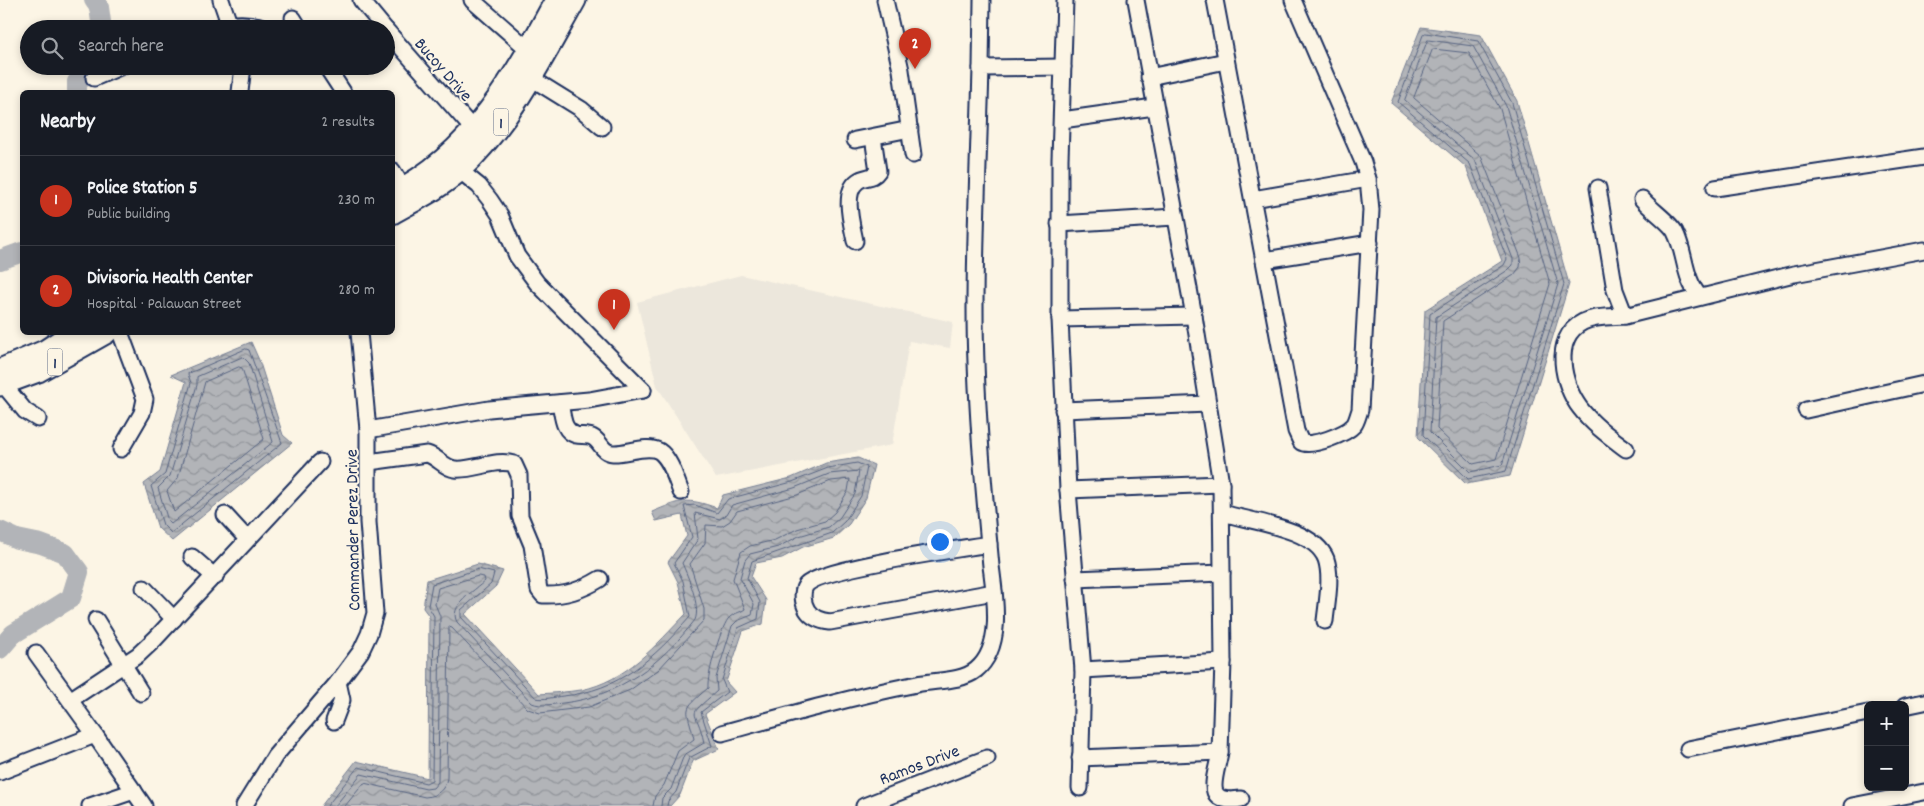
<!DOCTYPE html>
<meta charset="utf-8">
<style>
:root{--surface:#171b24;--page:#20242c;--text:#f1f3f6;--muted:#9ea1a6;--line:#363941;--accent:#c8321e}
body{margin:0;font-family:Dekko,sans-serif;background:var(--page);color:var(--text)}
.controls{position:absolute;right:15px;bottom:15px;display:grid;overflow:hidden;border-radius:8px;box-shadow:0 2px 8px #0003}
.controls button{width:45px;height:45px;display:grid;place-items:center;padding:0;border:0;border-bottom:1px solid var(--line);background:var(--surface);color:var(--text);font:25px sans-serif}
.you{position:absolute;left:939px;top:541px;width:18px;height:18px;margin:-12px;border:4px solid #fff;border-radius:50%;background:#1a73e8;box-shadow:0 0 0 8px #1a73e833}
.badge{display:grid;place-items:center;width:32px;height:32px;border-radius:50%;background:var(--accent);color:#fff;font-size:16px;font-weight:700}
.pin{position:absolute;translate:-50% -41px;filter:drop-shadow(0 1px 2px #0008)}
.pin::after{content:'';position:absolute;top:26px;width:18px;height:15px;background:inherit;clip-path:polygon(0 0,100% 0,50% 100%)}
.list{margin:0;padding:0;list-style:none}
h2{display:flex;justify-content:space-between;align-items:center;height:65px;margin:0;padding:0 20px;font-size:21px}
h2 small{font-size:16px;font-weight:400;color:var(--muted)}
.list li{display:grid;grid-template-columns:32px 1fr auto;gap:15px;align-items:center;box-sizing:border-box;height:90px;padding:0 20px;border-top:1px solid var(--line)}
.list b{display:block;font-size:19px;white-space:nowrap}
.list p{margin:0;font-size:16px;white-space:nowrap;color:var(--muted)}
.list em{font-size:16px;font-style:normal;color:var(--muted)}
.icon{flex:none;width:28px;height:28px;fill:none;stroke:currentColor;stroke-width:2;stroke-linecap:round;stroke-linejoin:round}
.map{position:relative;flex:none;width:1924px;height:806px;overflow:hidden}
.search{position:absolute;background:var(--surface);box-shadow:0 2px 8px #0003;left:20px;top:20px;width:375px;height:55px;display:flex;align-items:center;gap:12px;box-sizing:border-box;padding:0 18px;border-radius:28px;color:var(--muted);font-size:19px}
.panel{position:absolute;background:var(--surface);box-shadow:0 2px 8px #0003;left:20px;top:90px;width:375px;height:245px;border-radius:8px}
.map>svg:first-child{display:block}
.built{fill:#ece7dc}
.water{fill:url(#water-waves);stroke:#767f94}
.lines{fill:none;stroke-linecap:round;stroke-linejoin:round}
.shore{stroke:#576482;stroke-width:1}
.river{stroke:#b2b4b8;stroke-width:20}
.minor-casing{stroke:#1b2f5e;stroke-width:19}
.highway-casing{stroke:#1b2f5e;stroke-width:25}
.minor{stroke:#fcf5e5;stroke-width:15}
.highway{stroke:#fcf5e5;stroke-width:21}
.labels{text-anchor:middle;stroke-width:4;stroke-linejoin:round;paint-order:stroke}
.shield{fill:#fcf5e5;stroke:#5e6a86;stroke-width:1}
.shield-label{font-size:16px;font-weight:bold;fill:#1b2f5e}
.street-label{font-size:18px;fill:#1b2f5e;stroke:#fcf5e5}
</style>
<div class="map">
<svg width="1924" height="806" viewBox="0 0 1924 806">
<defs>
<pattern id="water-waves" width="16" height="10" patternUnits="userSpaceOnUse" patternTransform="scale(1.25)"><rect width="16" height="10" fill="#b2b4b8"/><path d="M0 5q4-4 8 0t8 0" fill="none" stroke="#909399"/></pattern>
</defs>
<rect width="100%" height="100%" fill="#fcf5e5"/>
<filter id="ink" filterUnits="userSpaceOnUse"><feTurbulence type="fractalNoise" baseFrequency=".02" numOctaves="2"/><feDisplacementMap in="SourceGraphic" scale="10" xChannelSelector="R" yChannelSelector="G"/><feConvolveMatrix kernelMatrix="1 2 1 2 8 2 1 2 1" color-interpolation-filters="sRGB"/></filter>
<g filter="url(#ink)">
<path class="built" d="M741,275L953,322L950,348L909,341L892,445L716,478L657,386L637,302Z"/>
<g class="water">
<path d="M1421,27L1481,35L1517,101L1569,284L1510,476L1466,484L1418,437L1425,310L1502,261L1466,167L1391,103Z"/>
<path d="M251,342L259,360L283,435L292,443L172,541L158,528L144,484L160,472L186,382L171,375Z"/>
<path d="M858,458L874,465L866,498L849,524L834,538L803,547L782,558L756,563L751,577L766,600L763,624L743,631L726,682L735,692L705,714L719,749L693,761L680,795L670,806H321L356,761L428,778L429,616L423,608L427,580L478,564L503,571L496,586L465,614L539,694C552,693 567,692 581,690C626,681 656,645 686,614L678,582L668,562L687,536L682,515L656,521L652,512C681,500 686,497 717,508L723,495L791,478L826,463Z"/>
</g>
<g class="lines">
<g class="shore">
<path d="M1426,33L1478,41L1512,103L1564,284L1506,471L1468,479L1423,435L1430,314L1504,265L1507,259L1470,164L1398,102L1423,35Z"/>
<path d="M1428,40L1473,46L1506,106L1558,284L1502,465L1470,472L1430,432L1436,317L1508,270L1513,265V259L1475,160L1405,100Z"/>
<path d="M1433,49L1469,53L1500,109L1550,284L1496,459L1473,464L1437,429L1443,321L1514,275L1520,267L1521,258L1481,156L1414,98Z"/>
<path d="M246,349L249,350L282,443L171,533L163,525L151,486L165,474L191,383L188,374Z"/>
<path d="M243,357L249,363L273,442L171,524L168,521L158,488L170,476L197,385V377Z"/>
<path d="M239,367L242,368L264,439L174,512L167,491L178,478L205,382Z"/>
<path d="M327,806L358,767L426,783L432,780L434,616L428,606L432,584L478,569L494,573L491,584L461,610V617L536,698C544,700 554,697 563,696C619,691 654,658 690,617L683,581L674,563L692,537L684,506L695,505L717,513L728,499L792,482L828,468L857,463L867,467L861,496L845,521L832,533L752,561L747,578L760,602L758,619L738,628L722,680L727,692L701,712L712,746L689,758L676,792L668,801L667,806"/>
<path d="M335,806L361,774L426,789L433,788L438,782L440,616L435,604L438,588L478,576L484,577L485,581C474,591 448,606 457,622L532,703C541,707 553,704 563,703C618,697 662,663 695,620C701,606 688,577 682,563L698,539L695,513L720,519L726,515L732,505L794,488L829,474L859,471L855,494L840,517L829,527L799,536L778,547L750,554L745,560L740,578L754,604L752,615L737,621L732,626L716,678L717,691C683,721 697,705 704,743L684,755L671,789L662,798L661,806"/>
<path d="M345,806L364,783L425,797C437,796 445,790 447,778L449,627L452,628L528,709L540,713L589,707L630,690L658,670L704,620V609L690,564L705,543L706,525L722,526L730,521L737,511L797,495L831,481L850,479L848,491L835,512L825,521L797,529L775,540L750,546L741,552L733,579L745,609C740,613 733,613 728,619C720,630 707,675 708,688C680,712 687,706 694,739L678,751L664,785L655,796L653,806"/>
</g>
<g class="river">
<path d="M94,0L99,7L102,29"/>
<path d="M77,92V82L92,71L94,66"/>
<path d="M0,260L22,252"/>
<path d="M0,531L17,539L41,544L65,553L79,572L71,598L13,634L0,649"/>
</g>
<defs>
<g id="minor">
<path d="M221,0L231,29"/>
<path d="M361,0L385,29"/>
<path d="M472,0L529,50"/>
<path d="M885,0L901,70L913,155"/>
<path d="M1065,0L1060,159V319L1068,490L1083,670L1080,788"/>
<path d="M1215,0L1296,431L1301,442C1311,448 1346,434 1354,425C1357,421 1358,415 1360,410L1371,210L1368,179L1363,162L1293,0"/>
<path d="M293,18L300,29"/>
<path d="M215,29C233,22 250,22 269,29"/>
<path d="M386,30L479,136"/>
<path d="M326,66L343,92"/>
<path d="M981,68L982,0"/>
<path d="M1149,77L1226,61"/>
<path d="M94,78L122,66"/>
<path d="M531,78L581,109L602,127"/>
<path d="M240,92L243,66"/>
<path d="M1062,120L1154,107"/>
<path d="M855,140L910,129"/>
<path d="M453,165L479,186L490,200L500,215L517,256L537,283L643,390"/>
<path d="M392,170L404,189"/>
<path d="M1598,188L1615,290L1625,316L1794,274L1924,250"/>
<path d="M1715,188L1924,157"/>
<path d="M1253,199L1368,179"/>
<path d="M1642,199C1650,209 1671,223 1675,232C1686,253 1683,278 1700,297"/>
<path d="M1059,224L1175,217"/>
<path d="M855,241C852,225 842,192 858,181C865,176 873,179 878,171L873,137"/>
<path d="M1264,260L1370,243"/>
<path d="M1625,316C1611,317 1595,316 1583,322C1551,338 1563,386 1580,408C1593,425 1610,437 1626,449"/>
<path d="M1060,319L1194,316"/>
<path d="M120,332L145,399L142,413L121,449"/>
<path d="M3,384L25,411L38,419"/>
<path d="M560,403C563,415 562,431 576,435C581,436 587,435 592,437C601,441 601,452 613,453C626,454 647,444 659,451C671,459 676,480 681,492"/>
<path d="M1063,410L1208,404"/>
<path d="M1806,410L1924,384"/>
<path d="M368,430L489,409L589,400L643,390"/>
<path d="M369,462L427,454C438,457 444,468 455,469C474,471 495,458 514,464L519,475L520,516L532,545L539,590L543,595C565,596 582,590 600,579"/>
<path d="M1068,490L1221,484"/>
<path d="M1223,513C1252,522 1314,528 1326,559C1332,577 1327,602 1325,621"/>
<path d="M225,515L247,539"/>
<path d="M989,544C960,549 821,568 806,585C801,592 803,603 807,610C812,618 821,621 830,622L994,592"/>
<path d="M192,557L215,577"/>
<path d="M1075,579L1222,573"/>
<path d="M144,588L174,619"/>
<path d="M96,620L141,693"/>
<path d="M36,653L95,735"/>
<path d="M1083,670L1223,662"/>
<path d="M70,700L138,655L155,639L320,462"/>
<path d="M1905,706L1924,702"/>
<path d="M334,721L342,700L338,682"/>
<path d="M722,733C787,715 851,697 917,684C935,680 961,682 976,670C1004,647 995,597 991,566C983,481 975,394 975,309C975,228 979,148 981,68L1063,67"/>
<path d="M1688,749L1868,713"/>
<path d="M1220,752C1216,777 1201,805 1241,799"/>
<path d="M1080,758L1220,752L1223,662L1221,484L1194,316L1136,0"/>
<path d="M0,772L95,735L144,806"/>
<path d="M90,806L134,791"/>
<path d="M244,806L275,756L338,682L361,651L369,634L375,613L368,522V430L359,332"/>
<path d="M864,806L987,758"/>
<path d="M1852,806L1924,792"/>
</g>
<g id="highway">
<path d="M392,194C473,154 515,76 556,0"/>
<path d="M392,213C415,200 440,188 460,170C510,123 542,59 575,0"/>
<path d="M0,370L45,351L74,332"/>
<path d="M0,385L38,371L107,332"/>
</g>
</defs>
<use href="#minor" class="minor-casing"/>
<use href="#highway" class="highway-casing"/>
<use href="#minor" class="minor"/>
<use href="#highway" class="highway"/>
</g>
</g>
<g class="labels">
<g class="shield">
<rect x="493.5" y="108.5" width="15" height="27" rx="4"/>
<rect x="47.5" y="348.5" width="15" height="27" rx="4"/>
</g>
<g class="shield-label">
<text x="501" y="128">1</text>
<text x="55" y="368">1</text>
</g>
<g class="street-label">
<text transform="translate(444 69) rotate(49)" y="6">Bucoy Drive</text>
<text transform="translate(352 530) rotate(-91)" y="6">Commander Perez Drive</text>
<text transform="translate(919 764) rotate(-21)" y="6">Ramos Drive</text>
</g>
</g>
</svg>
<div class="controls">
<button>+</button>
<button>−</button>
</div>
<div class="you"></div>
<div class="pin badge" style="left:614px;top:330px">1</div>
<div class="pin badge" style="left:915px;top:69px">2</div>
<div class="search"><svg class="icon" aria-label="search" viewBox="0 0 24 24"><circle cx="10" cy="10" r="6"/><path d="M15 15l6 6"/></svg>Search here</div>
<section class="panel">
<h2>Nearby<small>2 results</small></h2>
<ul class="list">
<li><span class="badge">1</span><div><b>Police Station 5</b><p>Public building</p></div><em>230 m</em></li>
<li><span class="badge">2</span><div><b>Divisoria Health Center</b><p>Hospital · Palawan Street</p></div><em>280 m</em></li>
</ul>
</section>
</div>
